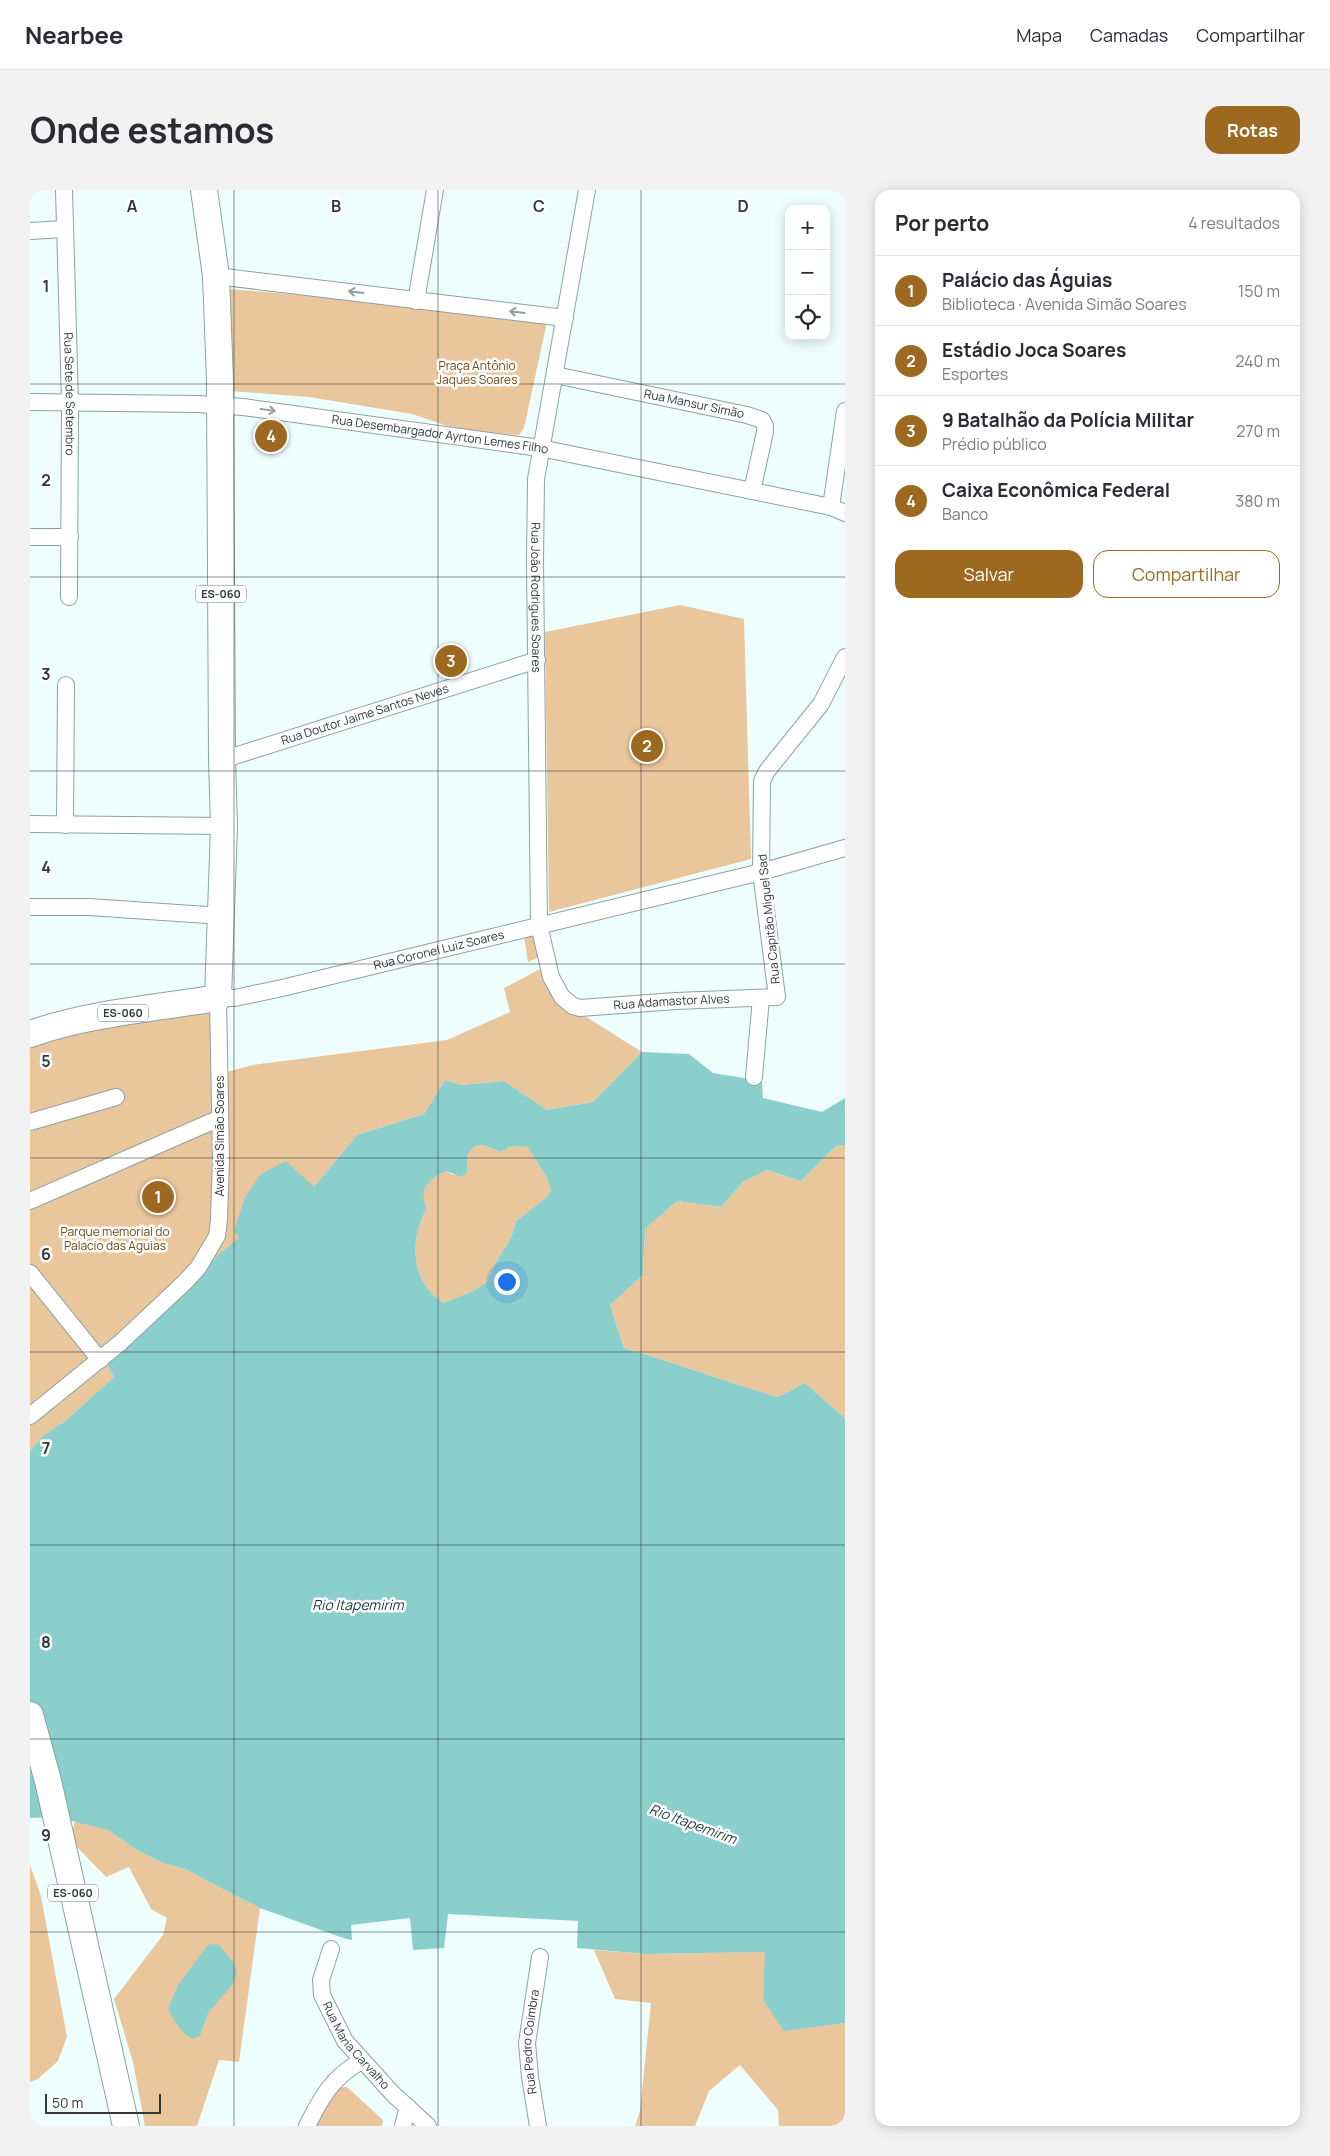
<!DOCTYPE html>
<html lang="pt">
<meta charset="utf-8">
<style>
:root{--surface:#fff;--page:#f2f2f3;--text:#2b2b33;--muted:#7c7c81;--line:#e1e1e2;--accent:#9d6920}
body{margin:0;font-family:Manrope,sans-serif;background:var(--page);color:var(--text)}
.controls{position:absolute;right:15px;top:15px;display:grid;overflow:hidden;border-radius:10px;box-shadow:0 2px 12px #0003}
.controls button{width:45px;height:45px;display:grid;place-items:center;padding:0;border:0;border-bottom:1px solid var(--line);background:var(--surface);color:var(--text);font:25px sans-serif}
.scale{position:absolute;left:15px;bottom:12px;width:116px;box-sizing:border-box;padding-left:5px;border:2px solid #2f3939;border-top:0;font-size:14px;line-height:18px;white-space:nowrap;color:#2f3939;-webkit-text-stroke:4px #fff;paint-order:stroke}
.you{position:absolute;left:476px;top:1091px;width:18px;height:18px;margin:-12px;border:4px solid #fff;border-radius:50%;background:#1a73e8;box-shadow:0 0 0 8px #1a73e833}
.badge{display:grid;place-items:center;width:32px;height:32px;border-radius:50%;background:var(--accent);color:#fff;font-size:16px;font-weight:700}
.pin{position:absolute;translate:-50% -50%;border:2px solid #fff;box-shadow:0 1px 5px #0006}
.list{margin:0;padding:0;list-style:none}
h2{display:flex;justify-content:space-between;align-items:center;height:65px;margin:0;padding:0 20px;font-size:21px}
h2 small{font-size:16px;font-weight:400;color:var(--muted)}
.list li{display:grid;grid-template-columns:32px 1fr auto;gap:15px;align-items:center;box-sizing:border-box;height:70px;padding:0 20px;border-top:1px solid var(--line)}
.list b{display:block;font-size:19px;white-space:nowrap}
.list p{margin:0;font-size:16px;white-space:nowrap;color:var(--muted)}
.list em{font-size:16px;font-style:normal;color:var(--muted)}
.actions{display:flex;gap:10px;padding:15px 20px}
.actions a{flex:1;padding:11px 0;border:1px solid var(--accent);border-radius:15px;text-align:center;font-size:18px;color:var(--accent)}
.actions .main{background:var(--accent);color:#fff}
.icon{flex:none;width:28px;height:28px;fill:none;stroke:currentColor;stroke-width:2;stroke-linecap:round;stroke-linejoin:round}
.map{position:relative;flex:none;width:815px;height:1936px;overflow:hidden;border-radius:15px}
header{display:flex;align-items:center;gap:30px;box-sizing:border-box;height:70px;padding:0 25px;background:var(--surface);border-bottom:1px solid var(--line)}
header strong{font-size:24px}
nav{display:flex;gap:28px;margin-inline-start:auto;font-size:18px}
.intro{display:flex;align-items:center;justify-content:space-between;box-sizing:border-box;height:120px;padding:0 30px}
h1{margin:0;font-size:35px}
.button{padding:12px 22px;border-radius:15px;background:var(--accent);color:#fff;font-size:18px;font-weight:700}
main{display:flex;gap:30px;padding:0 30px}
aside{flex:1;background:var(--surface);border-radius:15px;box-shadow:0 2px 12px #0003}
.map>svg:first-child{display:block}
.green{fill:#eac69c;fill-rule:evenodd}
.water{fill:#8acfcc;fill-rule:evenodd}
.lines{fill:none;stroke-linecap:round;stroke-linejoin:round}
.minor-casing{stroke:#8aa3a1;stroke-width:18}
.primary-casing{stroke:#8aa3a1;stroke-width:28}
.minor{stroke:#fff;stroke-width:16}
.primary{stroke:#fff;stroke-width:26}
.oneway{stroke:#979c9c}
.grid{fill:none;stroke:#2f3939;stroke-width:1;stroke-opacity:0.55}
.labels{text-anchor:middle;stroke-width:5;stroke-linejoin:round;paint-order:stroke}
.shield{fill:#fff;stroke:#6d7474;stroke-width:1}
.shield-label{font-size:11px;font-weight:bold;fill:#2f3939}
.park-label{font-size:12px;fill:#6d4919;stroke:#fff}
.street-label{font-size:12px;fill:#2f3939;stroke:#fff}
.water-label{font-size:14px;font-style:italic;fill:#153836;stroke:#fff}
.grid-label{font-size:16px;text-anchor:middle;font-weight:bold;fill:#2f3939;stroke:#fff;stroke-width:5;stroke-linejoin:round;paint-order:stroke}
</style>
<header>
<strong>Nearbee</strong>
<nav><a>Mapa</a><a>Camadas</a><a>Compartilhar</a></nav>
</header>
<div class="intro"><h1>Onde estamos</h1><a class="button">Rotas</a></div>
<main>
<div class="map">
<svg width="815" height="1936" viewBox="0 0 815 1936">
<rect width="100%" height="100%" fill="#eefefd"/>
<g class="green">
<path d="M200,99L284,106L517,132L494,238L489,245L435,242L382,224L279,207L200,201Z"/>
<path d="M650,415L714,429L721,669L519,722L515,442Z"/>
<path d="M506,744L509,767L498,772L494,747Z"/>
<path d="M510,779L529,815L558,828L612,862L563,912L517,920L474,891L431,895L415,890L394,924L327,945L284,997L231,984L210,1048L187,1066L76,1173L84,1187L34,1232L14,1245L0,1261V858L42,842L184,811L185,885L223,875L417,850L480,822L474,798Z"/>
<path d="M453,955L471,962L481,956L498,957L517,988L521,1000L517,1007L486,1031L481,1048L467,1070L457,1092L443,1101L414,1113C380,1093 379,1049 397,1018C388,1000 399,989 416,981L423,985L437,982V966L443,956Z"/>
<path d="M815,955V1228L775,1193L748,1207C696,1192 646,1173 594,1158L580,1115L613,1085L615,1039L647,1011L691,1017L713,992L737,980L771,991L806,956Z"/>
<path d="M45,1630L78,1640L105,1659L133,1673L155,1679L230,1718L209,1872L189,1870L167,1936H115L103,1872L84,1809L133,1745L137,1728L121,1719L99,1677L76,1687L47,1657L39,1659ZM189,1755L188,1810L179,1822L170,1846Z"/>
<path d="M0,1675L11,1706L37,1847L28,1871L8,1889L0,1892Z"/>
<path d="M564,1760L616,1764L736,1762L733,1810L754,1840L815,1833V1936H749L748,1920L710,1875L679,1901L665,1936H605L610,1921L621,1813L585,1809Z"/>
<path d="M308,1897H317L353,1930L352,1936H286L289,1923Z"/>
</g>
<g class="water">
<path d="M612,862L659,864L683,883L732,891L733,908L792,922L815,908V955L806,956L771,991L737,980L713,992L691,1017L647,1011L615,1039L613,1085L580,1115L594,1158C646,1173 696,1192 748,1207L775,1193L815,1228V1833L754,1841L733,1810L735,1762L616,1764L547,1758L548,1731L418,1724L414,1758L383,1760L380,1728L321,1735L322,1750L316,1749L230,1718L155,1679L133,1673L105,1659L78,1640L26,1627L0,1628V1261L14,1245L34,1232L84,1187L76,1173L187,1066L209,1048L204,1041L215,1007L231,984L256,971L284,997L327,945L394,924L415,890L431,895L474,891L517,920L563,912ZM453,955L471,962L481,956L498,957L517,988L521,1000L517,1007L486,1031L481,1048L467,1070L457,1092L443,1101L414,1113C380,1093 379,1049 397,1018C388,1000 399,989 416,981L432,987L437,982V966L444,956Z"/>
<path d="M180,1754L189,1755L204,1773L207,1784L202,1795L179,1822L170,1846L163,1849C150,1842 145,1832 138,1819L148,1795L177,1756Z"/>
</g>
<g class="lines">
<defs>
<g id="minor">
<path id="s1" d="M34,0L40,212L39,407"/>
<path id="s2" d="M557,0L506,289L505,372L509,735L521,787L532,807L543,816L550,818L646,811L747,807L731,682L732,591L737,581L791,514L815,467"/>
<path d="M0,41L34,39"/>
<path d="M186,86L535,128"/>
<path d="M386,111L405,0"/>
<path id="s3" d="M525,185L717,225L732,230L735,236V242L722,301"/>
<path id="s4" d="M0,212L168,214L213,217L510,258L801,317L815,323"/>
<path d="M801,317L815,221"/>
<path d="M0,347H40"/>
<path id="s5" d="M192,570L507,470"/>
<path d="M0,634L194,636"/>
<path d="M35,635L36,495"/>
<path d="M0,717H59L192,726"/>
<path d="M724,887L731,808"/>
<path d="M0,932L86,907"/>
<path d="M0,1011L190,928"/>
<path d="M0,1083L70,1170"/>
<path id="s6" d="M0,1226L90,1153L154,1093L168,1078L187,1046L189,1030L191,969L188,808H205L252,798L731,682L815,658"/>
<path id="s7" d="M301,1759L291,1790L292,1805L315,1851L363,1904L398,1936"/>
<path d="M277,1936C292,1906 302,1888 331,1871"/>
<path d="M373,1936L378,1917"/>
<path id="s8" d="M508,1936L500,1887L497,1853L510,1767"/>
</g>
<g id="primary">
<path d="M0,844C60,823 126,818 188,808L194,636L192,570L190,191L186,86L174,0"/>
<path d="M0,1525L18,1591L96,1936"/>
</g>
</defs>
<use href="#minor" class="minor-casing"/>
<use href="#primary" class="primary-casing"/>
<use href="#minor" class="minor"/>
<use href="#primary" class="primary"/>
</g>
<defs><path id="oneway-shaft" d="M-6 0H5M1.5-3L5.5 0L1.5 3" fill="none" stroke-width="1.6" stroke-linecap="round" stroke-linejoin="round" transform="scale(1.25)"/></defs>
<g class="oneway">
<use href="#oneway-shaft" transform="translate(326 102) rotate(-173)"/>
<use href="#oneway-shaft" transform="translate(487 122) rotate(-173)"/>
<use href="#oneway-shaft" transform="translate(238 220) rotate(8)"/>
</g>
<path class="grid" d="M204,0V1936M408,0V1936M611,0V1936M0,194H815M0,387H815M0,581H815M0,774H815M0,968H815M0,1162H815M0,1355H815M0,1549H815M0,1742H815"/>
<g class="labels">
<g class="shield">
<rect x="166" y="395.5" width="50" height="17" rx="4"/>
<rect x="68" y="814.5" width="50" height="17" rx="4"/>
<rect x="18" y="1694.5" width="50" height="17" rx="4"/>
</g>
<g class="shield-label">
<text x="191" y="408">ES-060</text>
<text x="93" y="827">ES-060</text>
<text x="43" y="1707">ES-060</text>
</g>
<g class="park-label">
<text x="447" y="180">Praça Antônio<tspan x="447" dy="14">Jaques Soares</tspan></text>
<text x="85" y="1046">Parque memorial do<tspan x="85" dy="14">Palacio das Aguias</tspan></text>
</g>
<g class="street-label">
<text dy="4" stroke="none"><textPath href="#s1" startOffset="204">Rua Sete de Setembro</textPath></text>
<text dy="4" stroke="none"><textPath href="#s3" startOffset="142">Rua Mansur Simão</textPath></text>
<text dy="4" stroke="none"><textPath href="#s4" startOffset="412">Rua Desembargador Ayrton Lemes Filho</textPath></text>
<text dy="4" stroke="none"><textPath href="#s2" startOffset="412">Rua João Rodrigues Soares</textPath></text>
<text dy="4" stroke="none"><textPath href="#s5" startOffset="150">Rua Doutor Jaime Santos Neves</textPath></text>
<text transform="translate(739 729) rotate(-96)" y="4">Rua Capitão Miguel Sad</text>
<text dy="4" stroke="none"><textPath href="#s6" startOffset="726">Rua Coronel Luiz Soares</textPath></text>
<text dy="4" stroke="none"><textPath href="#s2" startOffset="929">Rua Adamastor Alves</textPath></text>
<text transform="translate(190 946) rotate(-90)" y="4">Avenida Simão Soares</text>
<text dy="4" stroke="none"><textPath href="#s8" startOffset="85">Rua Pedro Coimbra</textPath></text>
<text dy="4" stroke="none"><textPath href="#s7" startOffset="109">Rua Maria Carvalho</textPath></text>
</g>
<g class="water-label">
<text x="328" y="1420">Rio Itapemirim</text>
<text transform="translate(663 1634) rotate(20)" y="5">Rio Itapemirim</text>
</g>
</g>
<g class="grid-label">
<text x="102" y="22">A</text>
<text x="306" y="22">B</text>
<text x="509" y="22">C</text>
<text x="713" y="22">D</text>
<text x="16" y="102">1</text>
<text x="16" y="296">2</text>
<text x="16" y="490">3</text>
<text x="16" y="683">4</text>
<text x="16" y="877">5</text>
<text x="16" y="1070">6</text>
<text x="16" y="1264">7</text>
<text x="16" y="1458">8</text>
<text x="16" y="1651">9</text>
</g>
</svg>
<div class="controls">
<button>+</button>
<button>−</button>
<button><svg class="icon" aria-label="locate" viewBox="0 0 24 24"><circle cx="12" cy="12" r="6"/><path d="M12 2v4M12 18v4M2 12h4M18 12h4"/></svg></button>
</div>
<div class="scale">50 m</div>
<div class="you"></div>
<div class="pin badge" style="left:128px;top:1007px">1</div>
<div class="pin badge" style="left:617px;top:556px">2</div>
<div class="pin badge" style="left:421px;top:471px">3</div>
<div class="pin badge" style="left:241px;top:246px">4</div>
</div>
<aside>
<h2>Por perto<small>4 resultados</small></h2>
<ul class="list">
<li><span class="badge">1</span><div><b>Palácio das Águias</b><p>Biblioteca · Avenida Simão Soares</p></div><em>150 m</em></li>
<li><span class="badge">2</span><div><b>Estádio Joca Soares</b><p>Esportes</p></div><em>240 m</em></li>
<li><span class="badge">3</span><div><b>9 Batalhão da Polícia Militar</b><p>Prédio público</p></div><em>270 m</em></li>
<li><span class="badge">4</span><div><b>Caixa Econômica Federal</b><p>Banco</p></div><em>380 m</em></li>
</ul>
<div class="actions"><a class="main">Salvar</a><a>Compartilhar</a></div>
</aside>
</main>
